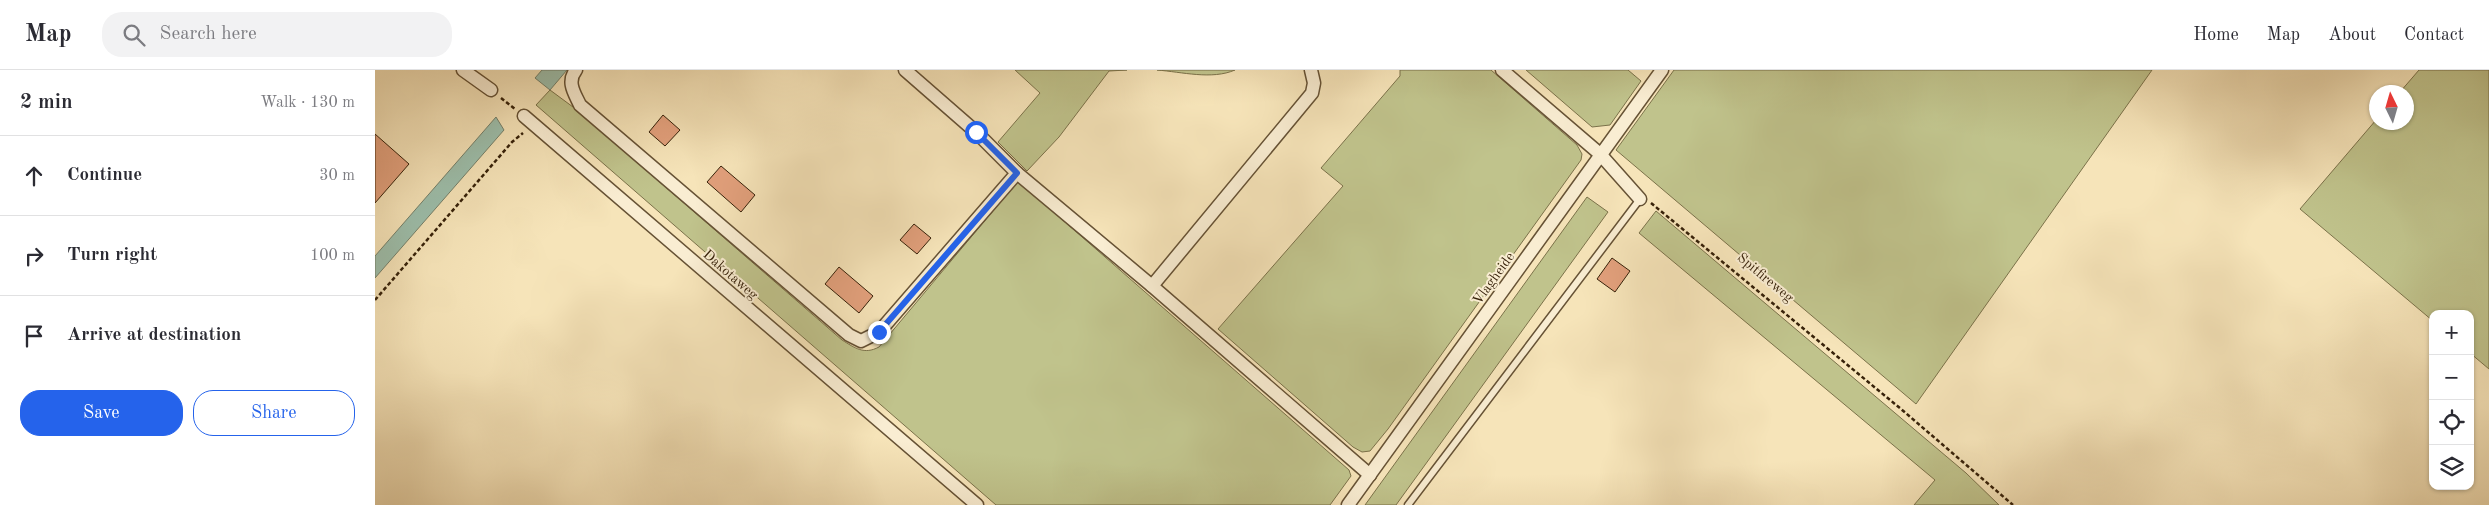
<!DOCTYPE html>
<meta charset="utf-8">
<style>
:root{--surface:#fff;--page:#f2f2f3;--text:#2b2b33;--muted:#7c7c81;--line:#e1e1e2;--accent:#2563eb}
body{margin:0;font-family:"Old Standard TT",serif;background:var(--page);color:var(--text)}
.controls{position:absolute;right:15px;bottom:15px;display:grid;overflow:hidden;border-radius:10px;box-shadow:0 1px 4px #0004}
.controls button{width:45px;height:45px;display:grid;place-items:center;padding:0;border:0;border-bottom:1px solid var(--line);background:var(--surface);color:var(--text);font:25px sans-serif}
.compass{position:absolute;left:1994px;top:15px;width:45px;height:45px;border-radius:50%;background:var(--surface);box-shadow:0 1px 4px #0004;rotate:355deg}
.stop{position:absolute;width:15px;height:15px;margin:-11px;border:4px solid #2563eb;border-radius:50%;background:#fff}
.stop.end{background:#2563eb;border-color:#fff;box-shadow:0 1px 5px #0008}
.list{margin:0;padding:0;list-style:none}
h2{display:flex;justify-content:space-between;align-items:center;height:65px;margin:0;padding:0 20px;font-size:21px}
h2 small{font-size:16px;font-weight:400;color:var(--muted)}
.list li{display:grid;grid-template-columns:32px 1fr auto;gap:15px;align-items:center;box-sizing:border-box;height:80px;padding:0 20px;border-top:1px solid var(--line)}
.list b{display:block;font-size:19px;white-space:nowrap}
.list em{font-size:16px;font-style:normal;color:var(--muted)}
.actions{display:flex;gap:10px;padding:15px 20px}
.actions a{flex:1;padding:11px 0;border:1px solid var(--accent);border-radius:20px;text-align:center;font-size:18px;color:var(--accent)}
.actions .main{background:var(--accent);color:#fff}
.icon{flex:none;width:28px;height:28px;fill:none;stroke:currentColor;stroke-width:2;stroke-linecap:round;stroke-linejoin:round}
.map{position:relative;flex:none;width:2114px;height:435px;overflow:hidden}
header{display:flex;align-items:center;gap:30px;box-sizing:border-box;height:70px;padding:0 25px;background:var(--surface);border-bottom:1px solid var(--line)}
header strong{font-size:24px}
nav{display:flex;gap:28px;margin-inline-start:auto;font-size:18px}
.search{width:350px;height:45px;background:var(--page);display:flex;align-items:center;gap:12px;box-sizing:border-box;padding:0 18px;border-radius:20px;color:var(--muted);font-size:19px}
main{display:flex}
aside{flex:1;background:var(--surface)}
.map>svg:first-child{display:block}
.green{fill:#c0c38c;stroke:#7b724a}
.water{fill:#9dbfac;stroke:#74806b}
.building{fill:#e2a07c;stroke:#362109}
.lines{fill:none;stroke-linecap:round;stroke-linejoin:round}
.service-casing{stroke:#665235;stroke-width:9}
.minor-casing{stroke:#665235;stroke-width:15}
.path{stroke:#362109;stroke-width:2.5;stroke-dasharray:4 2.5;stroke-linecap:butt}
.service{stroke:#f9edd2;stroke-width:6}
.minor{stroke:#f9edd2;stroke-width:12}
.route{stroke:#2563eb;stroke-width:6}
.labels{text-anchor:middle;stroke-width:4;stroke-linejoin:round;paint-order:stroke}
.street-label{font-size:14px;fill:#362109;stroke:#f9edd2}
</style>
<header>
<strong>Map</strong>
<div class="search"><svg class="icon" aria-label="search" viewBox="0 0 24 24"><circle cx="10" cy="10" r="6"/><path d="M15 15l6 6"/></svg>Search here</div>
<nav><a>Home</a><a>Map</a><a>About</a><a>Contact</a></nav>
</header>
<main>
<aside>
<h2>2 min<small>Walk · 130 m</small></h2>
<ul class="list">
<li><svg class="icon" aria-label="ahead" viewBox="0 0 24 24"><path d="M12 20V5M6 11l6-6 6 6"/></svg><div><b>Continue</b></div><em>30 m</em></li>
<li><svg class="icon" aria-label="right" viewBox="0 0 24 24"><path d="M7 20v-9h11M14 6l5 5-5 5"/></svg><div><b>Turn right</b></div><em>100 m</em></li>
<li><svg class="icon" aria-label="arrive" viewBox="0 0 24 24"><path d="M6 21V4h12l-3 4 3 4H6"/></svg><div><b>Arrive at destination</b></div></li>
</ul>
<div class="actions"><a class="main">Save</a><a>Share</a></div>
</aside>
<div class="map">
<svg width="2114" height="435" viewBox="0 0 2114 435">
<rect width="100%" height="100%" fill="#f6e4b9"/>
<filter id="stains"><feTurbulence type="fractalNoise" baseFrequency=".004" numOctaves="4"/><feColorMatrix values="0 0 0 0 .2 0 0 0 0 .09 0 0 0 0 .02 0 0 0 .5 -.17"/></filter>
<radialGradient id="worn" r=".72"><stop offset=".6" stop-color="#630" stop-opacity="0"/><stop offset="1" stop-color="#630" stop-opacity=".3"/></radialGradient>
<g class="green">
<path d="M640,0H752L734,1L684,67L652,101L623,72L665,23Z"/>
<path d="M782,0H860C837,10 807,2 782,0Z"/>
<path d="M1025,0H1116L1202,75L1207,84L1206,90L1013,359L995,381L987,382L978,377L843,259L968,116L946,98L1025,6Z"/>
<path d="M1151,0H1253L1266,11L1235,55L1217,57Z"/>
<path d="M1299,0H1777L1541,334L1241,80Z"/>
<path d="M2044,0H2114V299L2095,283V244H2058V251L1925,139L2001,50L2002,52H2032V22H2025Z"/>
<path d="M175,20L198,37L467,270C480,278 489,285 504,277L643,111L974,400L976,406L955,435H621L161,35Z"/>
<path d="M1212,127L1233,142L1021,435H990Z"/>
<path d="M1281,141L1591,403L1624,435H1539L1560,410L1264,163Z"/>
</g>
<g class="water">
<path d="M167,0H192L175,20L160,8Z"/>
<path d="M121,47L129,60L0,208V186Z"/>
</g>
<g class="building">
<path d="M288,45L305,60L290,76L274,62Z"/>
<path d="M0,64L34,94L0,133Z"/>
<path d="M346,96L380,125L366,142L332,112Z"/>
<path d="M539,154L556,168L542,184L525,170Z"/>
<path d="M1237,188L1255,201L1240,222L1222,209Z"/>
<path d="M464,197L498,226L484,243L450,214Z"/>
</g>
<g class="lines">
<defs>
<path id="service" d="M1033,435L1265,129"/>
<g id="minor">
<path d="M88,0L116,20"/>
<path d="M201,0C191,12 200,24 205,35L474,265L486,271L504,262L642,103L601,62L530,0"/>
<path d="M1127,0L1225,84L1265,129"/>
<path d="M149,46L602,435"/>
<path d="M642,103L777,216L995,405"/>
<path d="M777,216L937,23L939,13L936,0"/>
<path d="M973,435L1287,0"/>
</g>
</defs>
<use href="#service" class="service-casing"/>
<use href="#minor" class="minor-casing"/>
<g class="path">
<path d="M126,28L140,39"/>
<path d="M1276,133L1526,339L1638,435"/>
<path d="M0,230L137,72L148,63"/>
</g>
<use href="#service" class="service"/>
<use href="#minor" class="minor"/>
</g>
<g class="lines">
<path class="route" d="M504,262L642,103L601,62"/>
</g>
<g class="labels">
<g class="street-label">
<text transform="translate(356 204) rotate(41)" y="5">Dakotaweg</text>
<text transform="translate(1391 207) rotate(40)" y="5">Spitfireweg</text>
<text transform="translate(1118 208) rotate(-54)" y="5">Vlagheide</text>
</g>
</g>
<rect width="100%" height="100%" filter="url(#stains)"/>
<rect width="100%" height="100%" fill="url(#worn)"/>
</svg>
<div class="controls">
<button>+</button>
<button>−</button>
<button><svg class="icon" aria-label="locate" viewBox="0 0 24 24"><circle cx="12" cy="12" r="6"/><path d="M12 2v4M12 18v4M2 12h4M18 12h4"/></svg></button>
<button><svg class="icon" aria-label="layers" viewBox="0 0 24 24"><path d="M12 4l9 5-9 5-9-5zM3 14l9 5 9-5"/></svg></button>
</div>
<svg class="compass" viewBox="-18 -18 36 36"><path d="M0-13l5 13h-10z" fill="#e53935"/><path d="M0 13l5-13h-10z" fill="#7c7c81"/></svg>
<div class="stop" style="left:601px;top:62px"></div>
<div class="stop end" style="left:504px;top:262px"></div>
</div>
</main>
